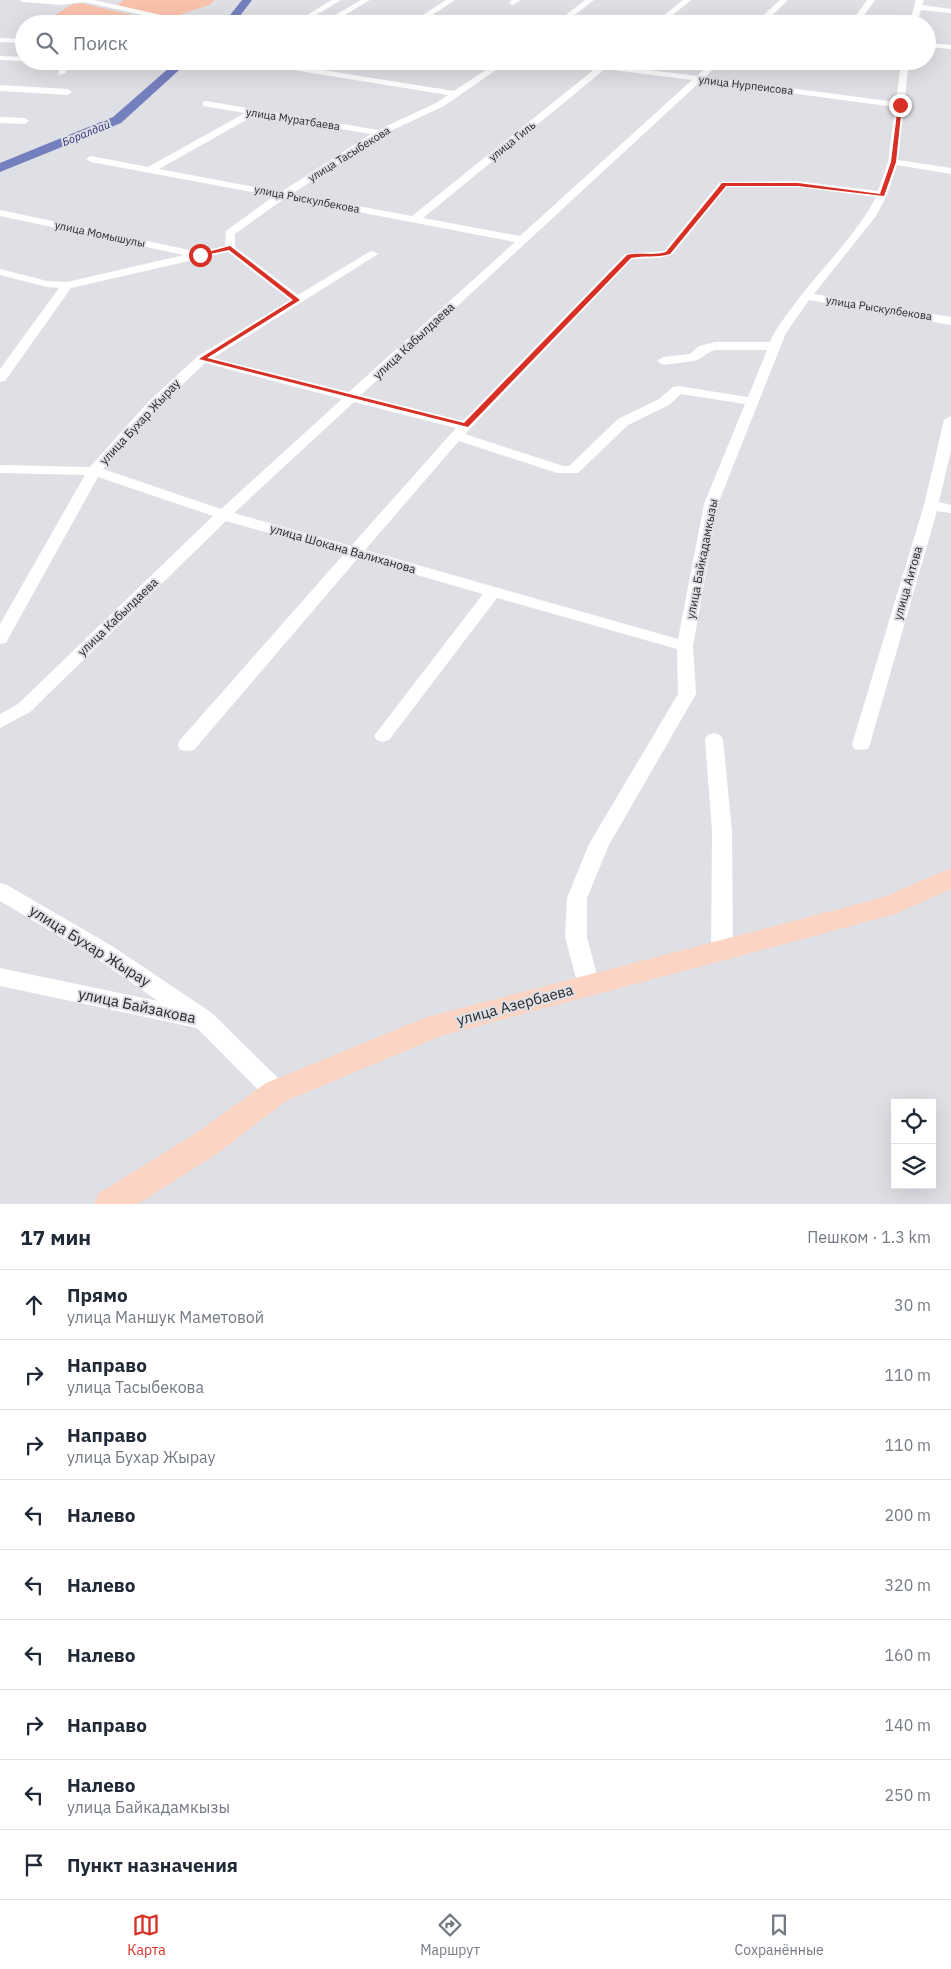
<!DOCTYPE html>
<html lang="ru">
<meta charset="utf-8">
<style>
:root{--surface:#fff;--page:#f2f2f3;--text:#1f2937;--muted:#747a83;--line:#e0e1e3;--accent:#d93025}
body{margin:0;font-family:"IBM Plex Sans",sans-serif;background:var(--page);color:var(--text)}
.controls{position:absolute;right:15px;bottom:15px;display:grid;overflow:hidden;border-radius:0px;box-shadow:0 5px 20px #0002}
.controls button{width:45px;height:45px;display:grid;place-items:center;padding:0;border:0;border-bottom:1px solid var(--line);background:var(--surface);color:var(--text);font:25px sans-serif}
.stop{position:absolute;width:15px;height:15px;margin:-11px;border:4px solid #d93025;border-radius:50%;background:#fff}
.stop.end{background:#d93025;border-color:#fff;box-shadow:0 1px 5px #0008}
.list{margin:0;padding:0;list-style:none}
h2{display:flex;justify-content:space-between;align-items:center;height:65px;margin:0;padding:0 20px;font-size:21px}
h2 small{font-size:16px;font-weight:400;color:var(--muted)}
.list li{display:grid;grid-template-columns:32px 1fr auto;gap:15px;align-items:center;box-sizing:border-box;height:70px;padding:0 20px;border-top:1px solid var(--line)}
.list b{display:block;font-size:19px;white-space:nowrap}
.list p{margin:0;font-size:16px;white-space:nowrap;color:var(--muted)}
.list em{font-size:16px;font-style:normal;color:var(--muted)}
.icon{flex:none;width:28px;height:28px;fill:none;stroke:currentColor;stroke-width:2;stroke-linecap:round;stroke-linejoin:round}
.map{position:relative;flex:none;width:951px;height:1204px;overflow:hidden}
.search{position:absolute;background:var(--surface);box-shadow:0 5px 20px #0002;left:15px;right:15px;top:15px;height:55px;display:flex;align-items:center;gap:12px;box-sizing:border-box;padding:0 18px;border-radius:28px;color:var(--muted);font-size:19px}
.sheet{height:695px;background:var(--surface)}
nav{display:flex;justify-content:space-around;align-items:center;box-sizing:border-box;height:70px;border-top:1px solid var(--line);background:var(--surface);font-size:14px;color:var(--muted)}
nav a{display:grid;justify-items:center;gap:2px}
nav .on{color:var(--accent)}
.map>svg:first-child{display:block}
.green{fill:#f9c2ab}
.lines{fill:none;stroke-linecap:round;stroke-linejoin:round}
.river{fill:#747fbd;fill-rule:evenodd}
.minor{fill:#fff;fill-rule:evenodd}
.major{fill:#fbd4c4;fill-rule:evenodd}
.route{fill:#d93025}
.labels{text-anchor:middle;stroke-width:4;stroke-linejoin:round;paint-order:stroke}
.far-street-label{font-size:11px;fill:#292a2c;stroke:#dfe0e5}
.far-water-label{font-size:11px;font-style:italic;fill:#292c77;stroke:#dfe0e5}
.street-label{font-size:12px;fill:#292a2c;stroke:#dfe0e5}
.near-street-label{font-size:15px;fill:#292a2c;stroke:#dfe0e5}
</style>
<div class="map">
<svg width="951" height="1204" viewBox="0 0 951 1204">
<rect width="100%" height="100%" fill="#dfe0e5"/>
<g class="green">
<path d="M124,0H215L209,5L170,18L117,5Z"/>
<path d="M80,3L150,19L137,24H40L73,4Z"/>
</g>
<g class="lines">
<g class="river">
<path d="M242,0H252L236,21H228L227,19Z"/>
<path d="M177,61H189L121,123L0,172V163L113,117Z"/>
</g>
<g class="minor">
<path d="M19,0H94L179,19L233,22L237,24L179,23L84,2L62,5L23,2Z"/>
<path d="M332,0H341L306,21L310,24H300L297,21Z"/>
<path d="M361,0H370L330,24H320Z"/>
<path d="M446,0H455L419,24H409Z"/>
<path d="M512,0H521L513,5L509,3Z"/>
<path d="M585,0H594L563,24H554Z"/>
<path d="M683,0H691L662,24H653Z"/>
<path d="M780,0H788L763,24H754Z"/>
<path d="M867,0H875L858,24H850Z"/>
<path d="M916,0H924L922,5L951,9V13L921,10L917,24H909Z"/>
<path d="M0,38L24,39V43L0,42Z"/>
<path d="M927,43L951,45V49L927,47Z"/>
<path d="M0,56L24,57L25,61L0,60Z"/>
<path d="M27,61H48L66,64V73L59,75V68Z"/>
<path d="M252,61H266L454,91L499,61H509L444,106L382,135L292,194L412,216L596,68L559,61L601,64L610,61V65L697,76L713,61H722L705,77L896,102L901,61H909L898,160L951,168V174L897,165L887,195L876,216L814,294L951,317V325L809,300L786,333L718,504L693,646L696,694L609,845L587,898V937L600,986L597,993L589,995L581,993L578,986L565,937L567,898L589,844L678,694L677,649L497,598L389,740L383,742L377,740L374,736L377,732L483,594L358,558L194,750L187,751L180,750L178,745L180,740L344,554L226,521L30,712L0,728V714L18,704L213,516L98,477L8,639L6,643L0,644V624L85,475L0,473V465L90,467L149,401L198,356L290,300L228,252L71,288L5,381L0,382V369L59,288L47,287L0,275V269L47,281L67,282L184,255L0,216V210L199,252L225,246L226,231L274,196L91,162L86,159L91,156L148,167L245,113L203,106V102L206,101L378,130L438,102L448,95L256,64ZM605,69L692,80L520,236L423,218ZM701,81L895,107L888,162L878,191L798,181L720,182L664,251L625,254L463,421L361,395ZM255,115L371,134L281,192L159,169ZM727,187H798L876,197C854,239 817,272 790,310C783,320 775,330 770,342H715L699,346L690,354L663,357L657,361L663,365L694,361C702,359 707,352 715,350H767L748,397L678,386L673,387L659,399L618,419L569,466H563L465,434L632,259L658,258L672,255ZM285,198L515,242L349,392L213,358L378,254L373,251L369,252L298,295L235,247V234ZM205,363L342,399L221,509L103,469L159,407ZM681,394L745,404L704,504L678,639L365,550L459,441L557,473H578L628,425L669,405ZM354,402L456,428L351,546L234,513Z"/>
<path d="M823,61H831L826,65H823Z"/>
<path d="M0,85L68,89L72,92L68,95L0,91Z"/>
<path d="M0,117L25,118L29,121L25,124L0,123Z"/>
<path d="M951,416V450L939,502L951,505V513L937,511L870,744L868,749L861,750L854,749L852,744L924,505L944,420Z"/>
<path d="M714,733L720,735L723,739L732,831L733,951L730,957L722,960L714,957L711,951L712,831L705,739L708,735Z"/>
<path d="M0,883L7,885L112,946L212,1013L284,1084L288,1092L284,1100L276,1103L268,1100L197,1028L0,986V968L158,1001L96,958L0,901Z"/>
</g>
<path class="major" d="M951,868V889L896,914L441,1036L286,1101L218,1153L138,1204H94L99,1193L196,1133L266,1083L427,1017L881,898Z"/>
</g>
<path class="route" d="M900,104L902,105L896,162L884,196L798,186H726L670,254C655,258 645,255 631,258L468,427L199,359L293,300L229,250L200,256L197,255L230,246L300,300L207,358L464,423L627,255C641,252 653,256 666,252L722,183H798L880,194L891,162L898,105Z"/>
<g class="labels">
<g class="far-street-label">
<text transform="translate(746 85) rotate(7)" y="4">улица Нурпеисова</text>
<text transform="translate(293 119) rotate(9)" y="4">улица Муратбаева</text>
<text transform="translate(512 141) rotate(-39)" y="4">улица Гиль</text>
<text transform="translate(349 154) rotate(-32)" y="4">улица Тасыбекова</text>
<text transform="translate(307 199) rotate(11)" y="4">улица Рыскулбекова</text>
<text transform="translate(100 234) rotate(12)" y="4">улица Момышулы</text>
<text transform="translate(879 308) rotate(9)" y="4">улица Рыскулбекова</text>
</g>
<g class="far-water-label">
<text transform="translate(86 133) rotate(-22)" y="4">Боралдай</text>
</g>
<g class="street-label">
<text transform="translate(414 341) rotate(-43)" y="4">улица Кабылдаева</text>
<text transform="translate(140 422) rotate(-47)" y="4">улица Бухар Жырау</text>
<text transform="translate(343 549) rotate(16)" y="4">улица Шокана Валиханова</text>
<text transform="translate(702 559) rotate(-79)" y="4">улица Байкадамкызы</text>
<text transform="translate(908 583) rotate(-74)" y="4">улица Аитова</text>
<text transform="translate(118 617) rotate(-44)" y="4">улица Кабылдаева</text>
</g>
<g class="near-street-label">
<text transform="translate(90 946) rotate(32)" y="5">улица Бухар Жырау</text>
<text transform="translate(515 1005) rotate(-15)" y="5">улица Азербаева</text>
<text transform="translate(137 1006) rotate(12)" y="5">улица Байзакова</text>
</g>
</g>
</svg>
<div class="controls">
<button><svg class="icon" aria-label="locate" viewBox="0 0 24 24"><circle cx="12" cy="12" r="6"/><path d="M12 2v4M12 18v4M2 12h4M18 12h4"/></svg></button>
<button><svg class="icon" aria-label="layers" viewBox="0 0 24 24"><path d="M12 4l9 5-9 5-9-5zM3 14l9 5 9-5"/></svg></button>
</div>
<div class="stop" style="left:200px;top:255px"></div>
<div class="stop end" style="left:900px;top:105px"></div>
<div class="search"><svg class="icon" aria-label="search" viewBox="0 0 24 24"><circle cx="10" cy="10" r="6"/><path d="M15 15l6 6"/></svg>Поиск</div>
</div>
<section class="sheet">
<h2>17 мин<small>Пешком · 1.3 km</small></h2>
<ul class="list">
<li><svg class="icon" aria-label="ahead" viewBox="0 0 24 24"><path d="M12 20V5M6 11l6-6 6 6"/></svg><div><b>Прямо</b><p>улица Маншук Маметовой</p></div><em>30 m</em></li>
<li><svg class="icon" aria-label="right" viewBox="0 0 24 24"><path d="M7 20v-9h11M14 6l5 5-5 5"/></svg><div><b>Направо</b><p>улица Тасыбекова</p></div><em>110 m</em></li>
<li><svg class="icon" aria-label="right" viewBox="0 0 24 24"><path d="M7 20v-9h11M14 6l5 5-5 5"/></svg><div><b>Направо</b><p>улица Бухар Жырау</p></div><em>110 m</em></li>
<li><svg class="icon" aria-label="left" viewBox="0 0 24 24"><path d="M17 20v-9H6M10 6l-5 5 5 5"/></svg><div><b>Налево</b></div><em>200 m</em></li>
<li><svg class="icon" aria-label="left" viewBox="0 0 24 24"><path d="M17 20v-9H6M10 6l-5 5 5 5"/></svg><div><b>Налево</b></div><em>320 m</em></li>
<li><svg class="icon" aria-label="left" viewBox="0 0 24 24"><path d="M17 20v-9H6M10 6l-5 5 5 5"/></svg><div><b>Налево</b></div><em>160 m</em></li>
<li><svg class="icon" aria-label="right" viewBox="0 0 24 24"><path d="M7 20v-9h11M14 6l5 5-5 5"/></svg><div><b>Направо</b></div><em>140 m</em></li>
<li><svg class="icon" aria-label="left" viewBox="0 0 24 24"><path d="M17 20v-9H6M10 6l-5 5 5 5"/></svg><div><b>Налево</b><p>улица Байкадамкызы</p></div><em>250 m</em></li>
<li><svg class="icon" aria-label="arrive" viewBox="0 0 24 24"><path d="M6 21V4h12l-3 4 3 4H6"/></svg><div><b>Пункт назначения</b></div></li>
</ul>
</section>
<nav>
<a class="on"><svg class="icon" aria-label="map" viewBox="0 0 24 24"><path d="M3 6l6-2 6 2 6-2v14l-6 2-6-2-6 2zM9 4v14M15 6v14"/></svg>Карта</a>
<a><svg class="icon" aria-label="directions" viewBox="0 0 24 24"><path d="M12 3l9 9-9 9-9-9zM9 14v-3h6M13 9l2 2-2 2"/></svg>Маршрут</a>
<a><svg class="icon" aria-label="saved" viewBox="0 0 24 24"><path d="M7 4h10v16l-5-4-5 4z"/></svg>Сохранённые</a>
</nav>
